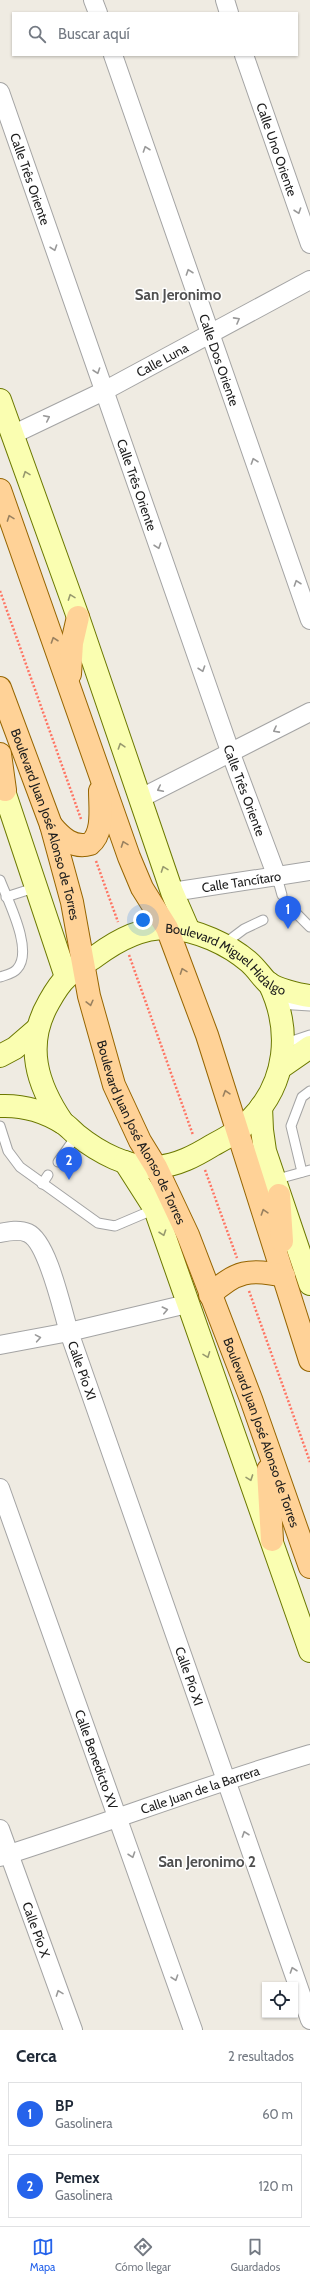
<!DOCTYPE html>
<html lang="es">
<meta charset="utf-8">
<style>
:root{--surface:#fff;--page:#f6f6f7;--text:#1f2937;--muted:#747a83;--line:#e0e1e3;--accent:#2563eb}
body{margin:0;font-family:Cabin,sans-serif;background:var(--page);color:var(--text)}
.controls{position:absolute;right:12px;bottom:12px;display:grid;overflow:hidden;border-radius:0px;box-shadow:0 1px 3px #0004}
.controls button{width:36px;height:36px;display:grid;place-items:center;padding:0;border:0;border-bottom:1px solid var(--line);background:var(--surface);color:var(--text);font:20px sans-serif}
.you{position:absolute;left:143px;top:920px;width:14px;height:14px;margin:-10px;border:3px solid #fff;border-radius:50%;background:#1a73e8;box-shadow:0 0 0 6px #1a73e833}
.badge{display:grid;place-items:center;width:26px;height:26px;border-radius:50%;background:var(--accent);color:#fff;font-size:13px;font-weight:700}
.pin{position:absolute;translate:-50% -33px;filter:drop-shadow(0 1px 2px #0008)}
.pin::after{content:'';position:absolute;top:21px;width:14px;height:12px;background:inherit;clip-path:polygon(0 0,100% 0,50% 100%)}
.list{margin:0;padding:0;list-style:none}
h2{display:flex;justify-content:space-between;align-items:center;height:52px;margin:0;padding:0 16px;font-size:17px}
h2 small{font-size:13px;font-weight:400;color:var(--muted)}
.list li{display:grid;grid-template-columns:26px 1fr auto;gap:12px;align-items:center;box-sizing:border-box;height:64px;margin:0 8px 8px;padding:0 8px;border:1px solid var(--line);border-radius:0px}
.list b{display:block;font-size:15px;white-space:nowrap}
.list p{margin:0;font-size:13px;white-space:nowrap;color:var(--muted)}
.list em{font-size:13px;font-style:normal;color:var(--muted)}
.icon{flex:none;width:22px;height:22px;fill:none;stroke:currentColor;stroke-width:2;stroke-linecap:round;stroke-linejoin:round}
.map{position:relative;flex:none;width:310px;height:2030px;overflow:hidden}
.search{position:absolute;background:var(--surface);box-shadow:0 1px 3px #0004;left:12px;right:12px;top:12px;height:44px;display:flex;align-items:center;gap:10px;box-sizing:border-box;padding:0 14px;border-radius:0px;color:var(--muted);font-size:15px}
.sheet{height:196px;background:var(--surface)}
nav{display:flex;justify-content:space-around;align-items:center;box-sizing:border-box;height:56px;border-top:1px solid var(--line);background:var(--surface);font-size:11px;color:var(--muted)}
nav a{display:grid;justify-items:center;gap:2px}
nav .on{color:var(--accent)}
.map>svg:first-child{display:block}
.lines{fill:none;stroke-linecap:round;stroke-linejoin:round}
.lane-casing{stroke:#a4a4a4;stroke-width:11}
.street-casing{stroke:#a4a4a4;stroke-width:20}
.secondary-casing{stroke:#6b7800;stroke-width:24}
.primary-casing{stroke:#966500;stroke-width:24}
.path{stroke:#ff7463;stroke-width:2.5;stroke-dasharray:2 2;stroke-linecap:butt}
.lane{stroke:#fff;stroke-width:9}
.street{stroke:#fff;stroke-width:18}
.secondary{stroke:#fafeb1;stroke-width:22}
.primary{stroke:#ffd297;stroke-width:22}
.oneway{stroke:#999}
.oneway2{stroke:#97996e}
.oneway3{stroke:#998160}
.labels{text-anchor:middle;stroke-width:3;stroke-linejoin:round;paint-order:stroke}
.street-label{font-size:13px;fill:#1d1d1d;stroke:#fff}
.quarter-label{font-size:15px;font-weight:bold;fill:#505050;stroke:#fff}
</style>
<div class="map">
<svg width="310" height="2030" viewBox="0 0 310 2030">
<rect width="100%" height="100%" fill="#efebe2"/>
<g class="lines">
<defs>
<g id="lane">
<path d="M277,877L282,895"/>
<path d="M0,880C8,901 34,951 17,969C13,974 6,975 0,977"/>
<path d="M6,897L37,887"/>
<path d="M296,913L310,927"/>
<path d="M224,944L244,929L263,920"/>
<path d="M278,1004L310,1006"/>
<path d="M283,1044L310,1035"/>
<path d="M0,1126L8,1151L20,1167L98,1223L115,1226L155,1209"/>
<path d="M58,1162L77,1135"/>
<path d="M302,1172L291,1126L302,1097L310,1091"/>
<path d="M274,1180L310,1170"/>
<path d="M42,1184L48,1175"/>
</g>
<g id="street">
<path d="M93,0L98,13"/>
<path d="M225,0L229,13"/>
<path id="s1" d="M113,55L310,620"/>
<path id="s2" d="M244,55L310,244"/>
<path id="s3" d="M0,92L231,754L277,877"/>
<path id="s4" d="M12,435L104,391L310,280"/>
<path d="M139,799L310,712"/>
<path id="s5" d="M172,892L310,871"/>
<path id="s6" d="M0,1233C9,1231 19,1229 28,1233C48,1242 62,1310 69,1332L310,2020"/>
<path d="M0,1345L69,1332L187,1304"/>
<path id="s7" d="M0,1488L193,2030"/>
<path id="s8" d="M0,1829L73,2030"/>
<path id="s9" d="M0,1857C104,1824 206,1785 310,1754"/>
</g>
<g id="secondary">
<path d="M0,400L78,617L172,892L189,931"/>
<path d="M0,779L66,977"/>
<path d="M0,1056L15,1048L37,1029"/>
<path d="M280,1068L310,1047"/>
<path d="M0,1106C22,1105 44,1111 63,1123C68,1126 72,1131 77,1135C98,1152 129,1169 157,1167C178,1165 195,1156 213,1145C226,1138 240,1131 250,1120C287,1083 292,1030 269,983"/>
<path d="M261,1107L262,1130L265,1151L310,1284"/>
<path id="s10" d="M63,1123C37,1085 24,1045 49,1002C54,993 59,984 67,977C75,969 86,963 96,956C116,941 143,927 169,928C197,930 228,944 249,962C256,968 261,976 267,982C275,989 300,995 310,996"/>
<path d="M125,1162L155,1209L310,1651"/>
</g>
<g id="primary">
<path d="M0,490L129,857L142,888L167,928L207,1035L310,1360"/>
<path d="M70,674L72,643L78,617"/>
<path id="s11" d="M0,688L51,825L72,902L89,996L114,1085L140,1141L156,1167L188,1235L251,1399L310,1567"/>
<path d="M0,754L5,790"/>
<path d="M51,825C61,837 73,849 90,844C104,833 100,808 100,791"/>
<path d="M279,1195L282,1241"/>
<path d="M210,1295C235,1271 251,1268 284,1276"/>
<path d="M268,1470L272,1540"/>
</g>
</defs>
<use href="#lane" class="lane-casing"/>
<use href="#street" class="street-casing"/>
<use href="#secondary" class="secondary-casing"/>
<use href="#primary" class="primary-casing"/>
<g class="path">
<path d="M0,591L81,819"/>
<path d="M96,861L118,922"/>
<path d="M129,955L193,1135"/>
<path d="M205,1170L237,1258"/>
<path d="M249,1291L310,1462"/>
</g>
<use href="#lane" class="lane"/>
<use href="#street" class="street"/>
<use href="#secondary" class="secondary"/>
<use href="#primary" class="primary"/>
</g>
<defs><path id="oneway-chevron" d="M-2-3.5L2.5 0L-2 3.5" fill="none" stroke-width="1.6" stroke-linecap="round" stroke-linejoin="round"/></defs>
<g class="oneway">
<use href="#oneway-chevron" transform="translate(146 149) rotate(-109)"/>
<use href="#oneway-chevron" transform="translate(298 211) rotate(71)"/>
<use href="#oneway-chevron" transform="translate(54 248) rotate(71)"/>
<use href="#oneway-chevron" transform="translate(189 272) rotate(-109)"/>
<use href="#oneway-chevron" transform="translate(237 320) rotate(-29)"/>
<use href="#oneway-chevron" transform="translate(97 371) rotate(71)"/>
<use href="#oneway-chevron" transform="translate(47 418) rotate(-26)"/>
<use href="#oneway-chevron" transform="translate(254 461) rotate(-109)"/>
<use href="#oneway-chevron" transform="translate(158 546) rotate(71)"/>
<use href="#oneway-chevron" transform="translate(297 583) rotate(-109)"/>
<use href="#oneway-chevron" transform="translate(202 669) rotate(71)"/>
<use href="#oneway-chevron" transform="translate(276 730) rotate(152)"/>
<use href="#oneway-chevron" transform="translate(160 789) rotate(154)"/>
<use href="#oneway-chevron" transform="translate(165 1310) rotate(-13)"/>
<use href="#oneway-chevron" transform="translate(38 1338) rotate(-10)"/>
<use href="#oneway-chevron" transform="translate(245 1834) rotate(-109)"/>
<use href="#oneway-chevron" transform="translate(132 1855) rotate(71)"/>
<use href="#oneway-chevron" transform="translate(293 1970) rotate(-109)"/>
<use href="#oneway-chevron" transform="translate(175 1978) rotate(71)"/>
<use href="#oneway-chevron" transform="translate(59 1993) rotate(-110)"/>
</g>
<g class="oneway2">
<use href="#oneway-chevron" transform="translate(26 474) rotate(-110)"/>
<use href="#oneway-chevron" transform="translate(71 597) rotate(-110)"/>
<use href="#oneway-chevron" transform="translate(121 746) rotate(-108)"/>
<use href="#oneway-chevron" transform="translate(164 869) rotate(-110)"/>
<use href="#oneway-chevron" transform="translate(163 1233) rotate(71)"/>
<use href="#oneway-chevron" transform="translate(207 1355) rotate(69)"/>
<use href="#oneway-chevron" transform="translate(250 1478) rotate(70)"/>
</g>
<g class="oneway3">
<use href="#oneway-chevron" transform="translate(10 518) rotate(-110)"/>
<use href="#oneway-chevron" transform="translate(54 640) rotate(-109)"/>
<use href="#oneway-chevron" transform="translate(124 844) rotate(-110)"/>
<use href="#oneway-chevron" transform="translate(183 971) rotate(-110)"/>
<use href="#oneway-chevron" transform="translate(90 1003) rotate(76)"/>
<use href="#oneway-chevron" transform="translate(226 1093) rotate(-107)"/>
<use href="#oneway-chevron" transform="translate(264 1212) rotate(-108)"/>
</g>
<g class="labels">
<g class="street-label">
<text dy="5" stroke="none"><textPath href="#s2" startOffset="100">Calle Uno Oriente</textPath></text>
<text dy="5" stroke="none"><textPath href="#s3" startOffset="92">Calle Três Oriente</textPath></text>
<text dy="5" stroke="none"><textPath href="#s4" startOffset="168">Calle Luna</textPath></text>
<text dy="5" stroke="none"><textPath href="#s1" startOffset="323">Calle Dos Oriente</textPath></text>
<text dy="5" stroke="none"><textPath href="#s3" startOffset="416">Calle Três Oriente</textPath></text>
<text dy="5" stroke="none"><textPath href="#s3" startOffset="740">Calle Três Oriente</textPath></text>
<text dy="5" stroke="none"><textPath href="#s11" startOffset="144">Boulevard Juan José Alonso de Torres</textPath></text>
<text dy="5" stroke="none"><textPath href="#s5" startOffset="70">Calle Tancítaro</textPath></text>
<text dy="5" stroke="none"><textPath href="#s10" startOffset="342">Boulevard Miguel Hidalgo</textPath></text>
<text dy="5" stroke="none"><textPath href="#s11" startOffset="468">Boulevard Juan José Alonso de Torres</textPath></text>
<text dy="5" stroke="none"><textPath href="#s6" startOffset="178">Calle Pío XI</textPath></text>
<text dy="5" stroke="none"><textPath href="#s11" startOffset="792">Boulevard Juan José Alonso de Torres</textPath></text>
<text dy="5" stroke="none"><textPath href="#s6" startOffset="502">Calle Pío XI</textPath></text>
<text dy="5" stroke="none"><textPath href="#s7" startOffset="288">Calle Benedicto XV</textPath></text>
<text dy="5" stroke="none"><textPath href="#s9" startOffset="211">Calle Juan de la Barrera</textPath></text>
<text dy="5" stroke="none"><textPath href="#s8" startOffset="107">Calle Pío X</textPath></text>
</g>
<g class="quarter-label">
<text x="178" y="300">San Jeronimo</text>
<text x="207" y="1867">San Jeronimo 2</text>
</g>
</g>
</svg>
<div class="controls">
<button><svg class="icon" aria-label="locate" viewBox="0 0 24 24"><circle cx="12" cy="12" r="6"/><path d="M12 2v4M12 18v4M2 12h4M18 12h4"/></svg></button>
</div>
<div class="you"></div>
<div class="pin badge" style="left:288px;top:929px">1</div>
<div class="pin badge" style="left:69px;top:1180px">2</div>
<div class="search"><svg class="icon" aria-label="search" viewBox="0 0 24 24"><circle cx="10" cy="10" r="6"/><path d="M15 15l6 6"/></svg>Buscar aquí</div>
</div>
<section class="sheet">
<h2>Cerca<small>2 resultados</small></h2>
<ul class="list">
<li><span class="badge">1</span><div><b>BP</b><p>Gasolinera</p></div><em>60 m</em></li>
<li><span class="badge">2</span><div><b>Pemex</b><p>Gasolinera</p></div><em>120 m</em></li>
</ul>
</section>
<nav>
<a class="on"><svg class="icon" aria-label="map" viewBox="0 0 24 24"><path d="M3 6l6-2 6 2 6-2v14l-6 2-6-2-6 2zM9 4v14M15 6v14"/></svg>Mapa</a>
<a><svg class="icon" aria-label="directions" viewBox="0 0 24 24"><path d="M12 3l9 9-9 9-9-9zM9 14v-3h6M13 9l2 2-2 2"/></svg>Cómo llegar</a>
<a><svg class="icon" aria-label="saved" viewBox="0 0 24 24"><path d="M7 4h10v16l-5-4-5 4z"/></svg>Guardados</a>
</nav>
